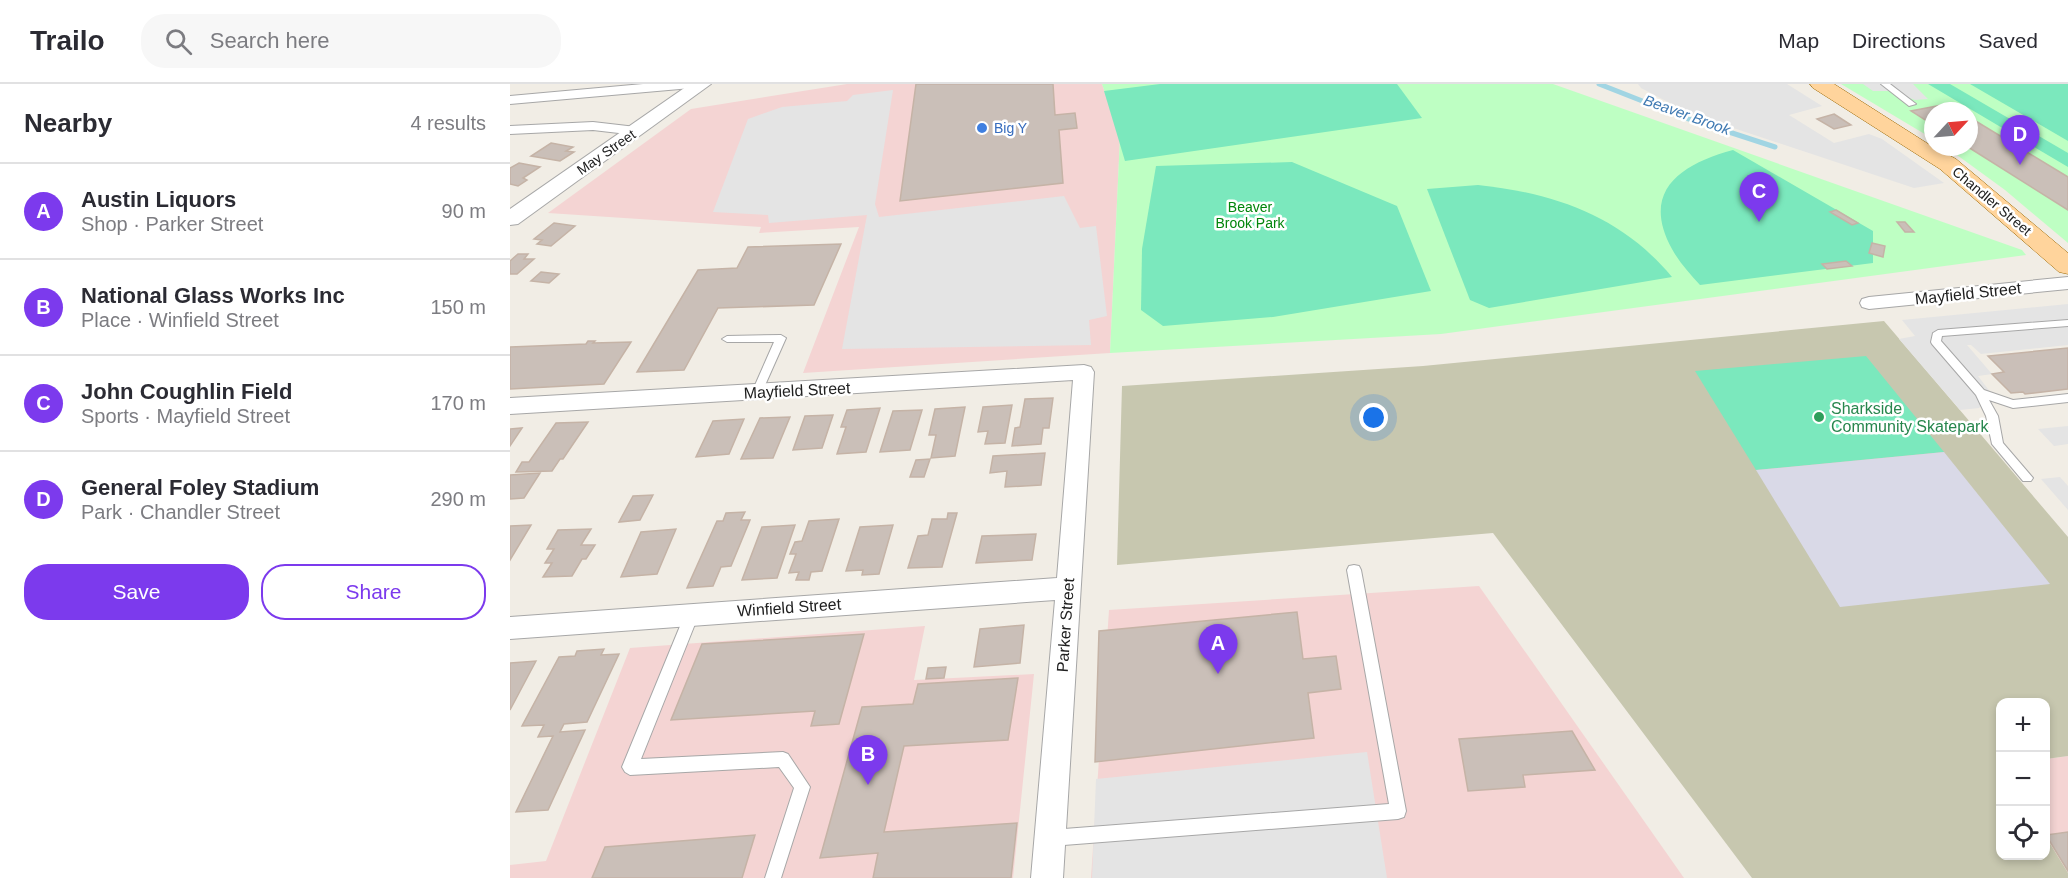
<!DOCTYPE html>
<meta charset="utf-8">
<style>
:root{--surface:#fff;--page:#f7f7f7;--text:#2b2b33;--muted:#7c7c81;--line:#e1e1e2;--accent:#7c3aed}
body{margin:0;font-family:Helvetica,sans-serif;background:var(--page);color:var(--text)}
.controls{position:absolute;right:18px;bottom:18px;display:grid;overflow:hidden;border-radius:12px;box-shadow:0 3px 9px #0003}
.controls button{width:54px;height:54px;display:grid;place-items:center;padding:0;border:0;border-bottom:2px solid var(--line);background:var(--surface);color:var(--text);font:30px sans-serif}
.compass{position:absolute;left:1414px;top:18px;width:54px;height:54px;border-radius:50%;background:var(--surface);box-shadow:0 3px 9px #0003;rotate:64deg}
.you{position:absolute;left:864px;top:334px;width:21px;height:21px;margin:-15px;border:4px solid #fff;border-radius:50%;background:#1a73e8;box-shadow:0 0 0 9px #1a73e833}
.badge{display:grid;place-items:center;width:39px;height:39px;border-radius:50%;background:var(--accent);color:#fff;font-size:20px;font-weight:700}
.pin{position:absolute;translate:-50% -50px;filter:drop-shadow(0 2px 3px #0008)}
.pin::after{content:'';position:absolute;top:32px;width:21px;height:18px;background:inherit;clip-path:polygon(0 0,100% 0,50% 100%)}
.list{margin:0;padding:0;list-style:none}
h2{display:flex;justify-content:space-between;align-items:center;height:78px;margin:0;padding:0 24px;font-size:26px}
h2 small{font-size:20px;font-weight:400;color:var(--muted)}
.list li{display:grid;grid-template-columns:39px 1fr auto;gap:18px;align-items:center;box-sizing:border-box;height:96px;padding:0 24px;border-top:2px solid var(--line)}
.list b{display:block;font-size:22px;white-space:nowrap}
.list p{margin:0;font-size:20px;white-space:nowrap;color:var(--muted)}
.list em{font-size:20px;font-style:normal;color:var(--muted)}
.actions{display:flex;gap:12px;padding:18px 24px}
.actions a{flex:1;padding:14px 0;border:2px solid var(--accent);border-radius:24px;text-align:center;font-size:21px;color:var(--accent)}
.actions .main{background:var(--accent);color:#fff}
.icon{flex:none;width:33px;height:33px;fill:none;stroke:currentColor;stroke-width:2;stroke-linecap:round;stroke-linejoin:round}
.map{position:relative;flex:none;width:1558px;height:794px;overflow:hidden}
header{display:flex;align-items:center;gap:36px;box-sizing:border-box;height:84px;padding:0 30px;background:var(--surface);border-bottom:2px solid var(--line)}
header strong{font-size:28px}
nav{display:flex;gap:33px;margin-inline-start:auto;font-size:21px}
.search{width:420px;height:54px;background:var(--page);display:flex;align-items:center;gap:15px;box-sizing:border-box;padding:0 21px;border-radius:24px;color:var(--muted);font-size:22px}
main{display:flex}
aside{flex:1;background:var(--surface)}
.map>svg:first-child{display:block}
.commercial{fill:#f4d4d3}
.construction{fill:#c7c7af}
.park{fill:#beffc3}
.pitch{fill:#7be8bd}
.parking{fill:#e4e4e4}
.plaza{fill:#d9d9e7}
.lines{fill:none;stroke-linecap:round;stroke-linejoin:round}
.stream{stroke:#a1d5e3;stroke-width:5}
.building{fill:#cabfb8;stroke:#c5b3a6;stroke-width:1.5}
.service-casing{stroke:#a7a7a7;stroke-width:2}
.minor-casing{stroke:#a7a7a7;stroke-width:2}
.tertiary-casing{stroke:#a7a7a7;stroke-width:2}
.primary-casing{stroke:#9b6700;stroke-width:1}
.service{fill:#fff;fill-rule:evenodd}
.minor{fill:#fff;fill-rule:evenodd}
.tertiary{fill:#fff;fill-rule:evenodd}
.primary{fill:#ffd49c;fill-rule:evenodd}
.shop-dot{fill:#3f7fe0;stroke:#fff;stroke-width:2}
.leisure-dot{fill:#2e9e5b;stroke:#fff;stroke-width:2}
.labels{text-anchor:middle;stroke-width:5;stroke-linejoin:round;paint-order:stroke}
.far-shop-label{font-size:14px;fill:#366cbe;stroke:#fff;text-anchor:start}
.far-street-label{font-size:14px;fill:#202020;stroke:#fff}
.far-park-label{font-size:14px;fill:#01850b;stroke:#fff}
.far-water-label{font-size:15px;font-style:italic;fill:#3f79b2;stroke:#fff}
.street-label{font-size:16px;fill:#202020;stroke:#fff}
.leisure-label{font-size:16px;fill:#27864d;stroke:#fff;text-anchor:start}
</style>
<header>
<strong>Trailo</strong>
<div class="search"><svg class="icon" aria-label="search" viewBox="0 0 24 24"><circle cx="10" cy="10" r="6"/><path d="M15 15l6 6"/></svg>Search here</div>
<nav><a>Map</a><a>Directions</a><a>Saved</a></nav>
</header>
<main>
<aside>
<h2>Nearby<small>4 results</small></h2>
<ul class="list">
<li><span class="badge">A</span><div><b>Austin Liquors</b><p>Shop · Parker Street</p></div><em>90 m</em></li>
<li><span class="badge">B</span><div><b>National Glass Works Inc</b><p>Place · Winfield Street</p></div><em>150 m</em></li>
<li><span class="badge">C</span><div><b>John Coughlin Field</b><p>Sports · Mayfield Street</p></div><em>170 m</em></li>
<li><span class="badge">D</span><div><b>General Foley Stadium</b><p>Park · Chandler Street</p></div><em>290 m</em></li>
</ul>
<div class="actions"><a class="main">Save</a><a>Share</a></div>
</aside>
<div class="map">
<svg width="1558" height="794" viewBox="0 0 1558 794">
<rect width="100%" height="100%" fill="#f1ede5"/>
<g class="commercial">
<path d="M337,0H592L610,53L600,269L293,289L349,143L249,149L251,143L38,129L181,25Z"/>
<path d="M969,502L1174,794H581L599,526Z"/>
<path d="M415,542L404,596L524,590L503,794H0V781L36,777L120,564Z"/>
<path d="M1558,672V789L1536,753V675Z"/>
</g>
<path class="construction" d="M1374,237L1558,453V672L1536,675V618H1490V772H1536V753L1558,789V794H1242L983,449L607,481L612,302L913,282Z"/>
<g class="park">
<path d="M592,0H1043L1512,166L1516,171L931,250L600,269L610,53Z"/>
<path d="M1331,0H1558V159L1495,106L1436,63H1459V27H1423V55Z"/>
</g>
<g class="pitch">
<path d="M650,0H887L912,34L615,77L594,7Z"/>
<path d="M1418,0H1440L1558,69V83Z"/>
<path d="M1460,0H1558V57Z"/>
<path d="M1223,66L1363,147V179L1190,201C1180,190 1169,178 1162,165C1130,107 1171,80 1223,66Z"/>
<path d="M782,78L887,122L921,207L763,233L653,242L631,226L632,165L646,82Z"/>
<path d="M968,101C1044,109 1111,132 1162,193L979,224L960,216L917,105Z"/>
<path d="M1356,272L1434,368L1246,386L1185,287Z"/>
</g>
<g class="parking">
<path d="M1128,0H1277L1312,22L1279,31L1324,59L1359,50L1372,55L1434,99L1404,104L1181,30L1131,4Z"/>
<path d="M1353,0H1403L1418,15L1405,16L1381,7H1363Z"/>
<path d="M383,6L365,120L369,133L554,112L570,144L586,142L597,232L579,236L581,261L332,265L357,131L259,139L258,131L203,128L238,35L272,23L337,17L343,11Z"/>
<path d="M1558,220V261L1471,270L1461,261H1457L1482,290L1468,292L1481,309L1469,324L1450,326L1389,255L1405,252L1392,236Z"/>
<path d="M1558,342V360L1544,362L1528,345Z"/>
<path d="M1550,393L1558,402V426L1531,395Z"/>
<path d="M857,668L877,794H582L586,695Z"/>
</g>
<path class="plaza" d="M1434,368L1540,500L1330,523L1246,386Z"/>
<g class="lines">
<path class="stream" d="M1089,0L1173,33L1265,63"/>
</g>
<g class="building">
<path d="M406,0H543L545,31L565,29L567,44L549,46L553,99L390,117Z"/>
<path d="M1437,20L1449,27H1423V41L1401,27Z"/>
<path d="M1324,30L1341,41L1324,45L1307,35Z"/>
<path d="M1459,33L1558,93V126L1458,63Z"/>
<path d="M41,59L63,63L56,67L64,68L50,77L21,72Z"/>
<path d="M9,79L30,83L13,94L17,96L8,102L0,100V84Z"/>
<path d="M1326,126L1348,139L1342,141L1320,128Z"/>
<path d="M1387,138H1395L1404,148H1395Z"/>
<path d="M44,139L65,142L41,162L27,160L32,156L24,155Z"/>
<path d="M1362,159L1375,162L1373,173L1359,169Z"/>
<path d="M331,160L304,221L208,224L174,286L127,288L188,186L227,184L238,163Z"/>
<path d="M8,170H18L14,175H24L7,190H0V177Z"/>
<path d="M1336,177L1342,182L1317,185L1312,180Z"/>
<path d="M31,188L49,190L39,199L21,197Z"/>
<path d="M78,257H85L83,259L121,258L94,300L0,305V263L76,260Z"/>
<path d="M1558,264V305L1515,310L1513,308L1501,309L1482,290L1494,288L1478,272Z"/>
<path d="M543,314L539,344H533L531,360L502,362L505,344L510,343L515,315Z"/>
<path d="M502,321L495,359L475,360L478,347L468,348L473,323Z"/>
<path d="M455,323L445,372L421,374L426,351H419L425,325Z"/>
<path d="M370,324L356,368L327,370L336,343H331L337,326Z"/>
<path d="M412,326L400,366L370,368L383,327Z"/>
<path d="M323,331L312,364L283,366L295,332Z"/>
<path d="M280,333L263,374L231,375L250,334Z"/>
<path d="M234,335L219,370L186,373L203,337Z"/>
<path d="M78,338L53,375H50L42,387L6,388L12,378H19L46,339Z"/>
<path d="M12,344L0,362V345Z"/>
<path d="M535,369L531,401L495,403L497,387L480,389L483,372Z"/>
<path d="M420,375L414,393H400L406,376Z"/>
<path d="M30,389L14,414L0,415V391Z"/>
<path d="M143,411L130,436L109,438L123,412Z"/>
<path d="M235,428L231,436H240L221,482L211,483L203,502L177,504L207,437H213L216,429Z"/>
<path d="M438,429H447L432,483L398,484L408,452L418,451L422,435H437Z"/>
<path d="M329,435L312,487L301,488L299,496H286L289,488L279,489L286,470H280L285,458L292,457L299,437Z"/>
<path d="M21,441L0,476V442Z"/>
<path d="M285,441L267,494L232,496L252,443Z"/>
<path d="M383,441L369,490L352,491L353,486L336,487L350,443Z"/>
<path d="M81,445L71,461H85L76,475H72L62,492L33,493L42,479H35L44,465H37L48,446Z"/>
<path d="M166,445L147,490L111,493L131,448Z"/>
<path d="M526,450L522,476L466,479L472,452Z"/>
<path d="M787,528L793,575L826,572L831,605L798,609L804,654L585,678L589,547Z"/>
<path d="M514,541L510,579L464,583L470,545Z"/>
<path d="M354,550L329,640L301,642L305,627L161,636L192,560Z"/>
<path d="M94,565L91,571L109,570L77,638L54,640L50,648L75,646L38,726L6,728L43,652L28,653L34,641L12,642L49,573L65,572L67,567Z"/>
<path d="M26,577L0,626V579Z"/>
<path d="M436,583L434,594L416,595L418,584Z"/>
<path d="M508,594L498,656L394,662L374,748L507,739L501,794H363L368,769L310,774L352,623L403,620L408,600Z"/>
<path d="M1062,647L1085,686L1013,691L1015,703L958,707L949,655Z"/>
<path d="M1558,748V787L1536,751Z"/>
<path d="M245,751L232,794H82L95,763Z"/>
</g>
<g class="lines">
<defs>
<g id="service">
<path d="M1371,0H1380L1406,20L1399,22Z"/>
<path d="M1558,236V242L1432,252L1431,257L1474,306L1503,316L1558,310V318L1503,324L1479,316L1488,332L1493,359L1523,394L1521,397H1513L1482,360L1476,332L1466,311L1422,260L1421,258L1423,249L1428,246Z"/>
<path d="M271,251L276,254L252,308L251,311H243L242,308L264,258H217L212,255L217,252Z"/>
<path d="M844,481L849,482L851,486L896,727L894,733L888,735L541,762L535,760L533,754L535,748L541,746L879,720L837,486L839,482Z"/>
<path d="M182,524L187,526L189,530L131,675L273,668L278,670L300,703L271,794H255L284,704L269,683L120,691L115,688L112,683L175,530L177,526Z"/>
</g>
<g id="minor">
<path d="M133,0H188L181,4L0,20V12Z"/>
<path d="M83,38L126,43L133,47L126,51L83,46L0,50V42Z"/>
<path d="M1558,193V205L1359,225L1352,223L1350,219L1352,215L1359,213Z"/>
<path d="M574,281L581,283L584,288L553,794H521L545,516L0,555V533L547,494L563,296L0,330V314Z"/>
</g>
<path id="tertiary" d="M180,0H201L8,140L0,141V125Z"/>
<path id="primary" d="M1300,0H1324L1423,63L1446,75L1558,169V190L1549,188L1430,85L1303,4Z"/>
</defs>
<use href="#service" class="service-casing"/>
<use href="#minor" class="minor-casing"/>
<use href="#tertiary" class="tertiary-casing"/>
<use href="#primary" class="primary-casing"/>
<use href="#service" class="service"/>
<use href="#minor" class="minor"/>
<use href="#tertiary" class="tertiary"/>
<use href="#primary" class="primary"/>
</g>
<circle class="shop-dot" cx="472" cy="44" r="6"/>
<circle class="leisure-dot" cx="1309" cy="333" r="6"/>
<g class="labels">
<g class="far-shop-label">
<text x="484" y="49">Big Y</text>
</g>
<g class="far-street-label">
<text transform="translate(96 68) rotate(-35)" y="5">May Street</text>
<text transform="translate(1482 117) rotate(40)" y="5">Chandler Street</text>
</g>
<g class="far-park-label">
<text x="740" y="128">Beaver<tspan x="740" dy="16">Brook Park</tspan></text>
</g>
<g class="far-water-label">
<text transform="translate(1177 31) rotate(20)" y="5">Beaver Brook</text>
</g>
<g class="street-label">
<text transform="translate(1458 209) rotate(-6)" y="6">Mayfield Street</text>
<text transform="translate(287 306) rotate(-3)" y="6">Mayfield Street</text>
<text transform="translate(279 523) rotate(-4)" y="6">Winfield Street</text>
<text transform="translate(555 541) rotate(-86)" y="6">Parker Street</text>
</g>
<g class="leisure-label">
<text x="1321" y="330">Sharkside<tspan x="1321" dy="18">Community Skatepark</tspan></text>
</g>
</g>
</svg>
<div class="controls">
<button>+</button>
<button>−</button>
<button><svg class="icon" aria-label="locate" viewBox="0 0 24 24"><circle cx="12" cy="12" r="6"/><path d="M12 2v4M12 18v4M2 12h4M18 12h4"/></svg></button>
</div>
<svg class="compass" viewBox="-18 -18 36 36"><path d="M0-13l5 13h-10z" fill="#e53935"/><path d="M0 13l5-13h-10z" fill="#7c7c81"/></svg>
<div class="you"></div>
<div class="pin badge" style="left:708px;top:590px">A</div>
<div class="pin badge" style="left:358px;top:701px">B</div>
<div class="pin badge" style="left:1249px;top:138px">C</div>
<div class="pin badge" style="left:1510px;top:81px">D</div>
</div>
</main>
